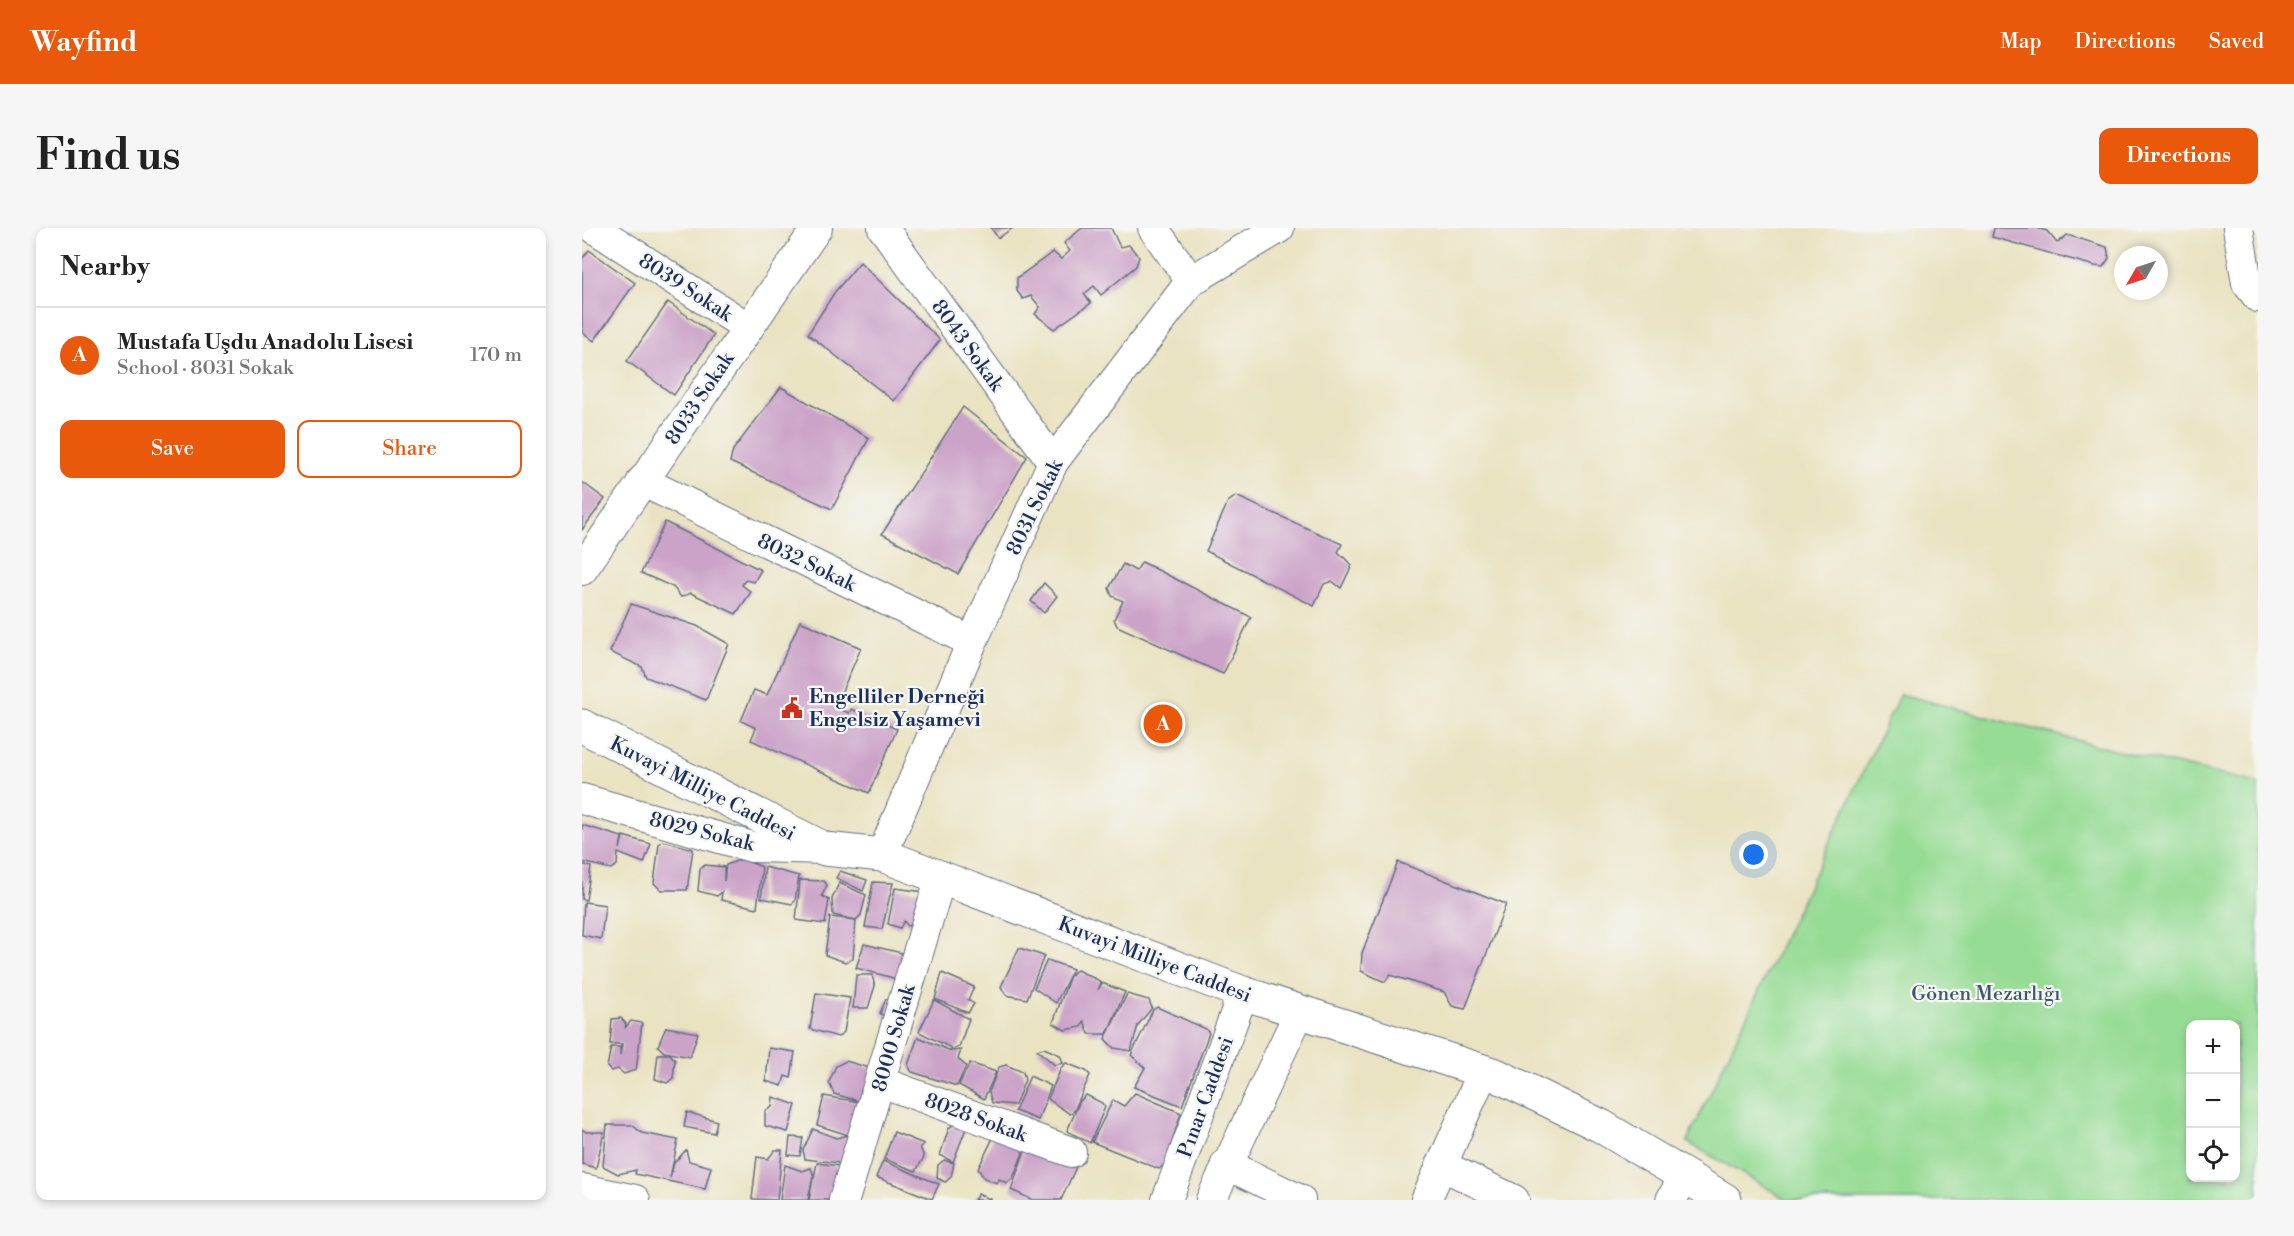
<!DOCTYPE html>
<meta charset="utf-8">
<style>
:root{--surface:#fff;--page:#f6f6f6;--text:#222;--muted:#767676;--line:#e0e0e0;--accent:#ea580c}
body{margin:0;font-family:"Libre Bodoni",serif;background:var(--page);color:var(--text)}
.controls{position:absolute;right:18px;bottom:18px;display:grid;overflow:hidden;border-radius:12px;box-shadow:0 3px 9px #0003}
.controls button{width:54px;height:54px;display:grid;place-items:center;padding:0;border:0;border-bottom:2px solid var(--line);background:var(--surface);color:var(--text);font:30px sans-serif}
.compass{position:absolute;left:1532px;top:18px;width:54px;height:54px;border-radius:50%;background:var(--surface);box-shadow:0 3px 9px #0003;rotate:231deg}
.you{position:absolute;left:1172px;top:627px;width:21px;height:21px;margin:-15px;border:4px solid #fff;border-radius:50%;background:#1a73e8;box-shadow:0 0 0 9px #1a73e833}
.badge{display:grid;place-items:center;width:39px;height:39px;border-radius:50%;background:var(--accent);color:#fff;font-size:20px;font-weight:700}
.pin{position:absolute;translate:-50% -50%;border:3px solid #fff;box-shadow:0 2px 6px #0006}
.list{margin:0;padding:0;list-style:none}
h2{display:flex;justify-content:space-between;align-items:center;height:78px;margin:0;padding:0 24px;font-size:26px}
h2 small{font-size:20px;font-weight:400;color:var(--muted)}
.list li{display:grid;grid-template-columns:39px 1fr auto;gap:18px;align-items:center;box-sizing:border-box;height:96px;padding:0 24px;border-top:2px solid var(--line)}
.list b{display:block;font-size:22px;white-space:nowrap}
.list p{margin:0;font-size:20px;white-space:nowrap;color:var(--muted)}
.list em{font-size:20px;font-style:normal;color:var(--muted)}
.actions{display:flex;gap:12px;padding:18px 24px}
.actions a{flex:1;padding:14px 0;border:2px solid var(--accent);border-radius:12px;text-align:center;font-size:21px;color:var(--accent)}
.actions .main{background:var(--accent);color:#fff}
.icon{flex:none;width:33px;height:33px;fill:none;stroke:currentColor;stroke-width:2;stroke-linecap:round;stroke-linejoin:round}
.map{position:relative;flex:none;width:1676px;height:972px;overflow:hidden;border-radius:12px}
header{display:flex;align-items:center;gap:36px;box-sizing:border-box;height:84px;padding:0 30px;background:var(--accent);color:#fff}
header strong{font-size:28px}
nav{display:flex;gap:33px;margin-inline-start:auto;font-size:21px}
.intro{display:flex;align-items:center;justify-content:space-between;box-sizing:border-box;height:144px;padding:0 36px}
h1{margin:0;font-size:42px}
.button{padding:15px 27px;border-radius:12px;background:var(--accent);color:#fff;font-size:21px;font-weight:700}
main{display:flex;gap:36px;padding:0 36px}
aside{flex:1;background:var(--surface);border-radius:12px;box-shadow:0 3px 9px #0003}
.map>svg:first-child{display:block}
.green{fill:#97dc95;stroke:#59867a;stroke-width:1.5;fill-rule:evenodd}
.building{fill:#cba2c8}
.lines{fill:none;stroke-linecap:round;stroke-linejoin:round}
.street-casing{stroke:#636e81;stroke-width:32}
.secondary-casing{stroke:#636e81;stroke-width:35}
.street{stroke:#fff;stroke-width:30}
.secondary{stroke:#fff;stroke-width:33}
.labels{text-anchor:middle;stroke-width:4.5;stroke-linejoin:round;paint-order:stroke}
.street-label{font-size:20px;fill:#1b2f5e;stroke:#f6f6f2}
.poi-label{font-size:20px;font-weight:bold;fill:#1b2f5e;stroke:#f6f6f2;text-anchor:start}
.park-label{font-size:20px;fill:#3a5a6c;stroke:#f6f6f2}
</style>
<header>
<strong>Wayfind</strong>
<nav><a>Map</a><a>Directions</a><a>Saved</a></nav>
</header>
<div class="intro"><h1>Find us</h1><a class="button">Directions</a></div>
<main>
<aside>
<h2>Nearby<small></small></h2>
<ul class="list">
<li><span class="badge">A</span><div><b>Mustafa Uşdu Anadolu Lisesi</b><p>School · 8031 Sokak</p></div><em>170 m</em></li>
</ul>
<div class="actions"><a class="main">Save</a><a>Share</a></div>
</aside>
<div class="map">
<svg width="1676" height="972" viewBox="0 0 1676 972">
<rect width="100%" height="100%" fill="#f6f6f2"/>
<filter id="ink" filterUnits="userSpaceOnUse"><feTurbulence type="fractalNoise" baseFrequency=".0167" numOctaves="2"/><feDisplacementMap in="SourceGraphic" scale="12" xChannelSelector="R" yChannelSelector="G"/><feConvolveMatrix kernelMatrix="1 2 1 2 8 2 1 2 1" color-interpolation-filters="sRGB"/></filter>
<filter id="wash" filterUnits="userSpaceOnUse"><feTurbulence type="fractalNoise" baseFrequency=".008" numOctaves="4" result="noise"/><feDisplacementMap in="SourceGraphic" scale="24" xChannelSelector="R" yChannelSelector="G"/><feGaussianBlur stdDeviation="1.35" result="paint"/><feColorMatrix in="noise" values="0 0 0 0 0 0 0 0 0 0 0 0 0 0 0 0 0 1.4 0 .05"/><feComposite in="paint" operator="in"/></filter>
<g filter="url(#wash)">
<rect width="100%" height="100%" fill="#eae3c2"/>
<path class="green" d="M1318,466L1536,523L1676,555V972H1206L1105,914ZM1608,796H1654V950H1608Z"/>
<g id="blocks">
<g class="building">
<path d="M409,0H431L416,10Z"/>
<path d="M500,0H529L538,19L547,17L557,29L554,38L519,67L512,58L502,66L509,75L472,101L453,86L458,79L449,68L441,71L435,63V50L471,24L479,31L488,23L482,15Z"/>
<path d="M1412,0H1455L1465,3L1475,15L1485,7L1525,19L1527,30L1521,39L1513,38L1410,9Z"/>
<path d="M7,22L53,55L12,113L0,104V31Z"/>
<path d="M278,34L358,112L312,173L226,106L252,65Z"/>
<path d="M86,74L132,107L92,167L45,133Z"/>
<path d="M199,159L287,210L250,281L148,234L151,222Z"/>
<path d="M381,179L445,229L376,346L300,306Z"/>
<path d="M0,254L23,271L0,302Z"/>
<path d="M654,268L760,316L756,324L770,337L759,360L750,353L742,356L732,378L624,323L646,274Z"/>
<path d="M83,294L179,342L172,354L163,352L160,357L169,364L154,386L109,365L99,369L91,359L59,345Z"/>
<path d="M560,334L669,389L641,446L535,398L532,391L541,373L530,368L527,360L541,336L554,343Z"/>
<path d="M462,355L475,368L462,385L449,373Z"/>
<path d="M49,376L115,398L147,416L124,472L64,449L60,439L28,424Z"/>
<path d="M218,393L279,420L253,479L267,485L269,481L315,501L287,565L169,512L174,500L159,493L172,462L185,467Z"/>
<path d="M0,597L40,609L38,621L41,608L69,616L62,635L36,625L35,637L29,641L0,634Z"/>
<path d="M81,613L111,621L105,662H79L72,655L77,616Z"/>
<path d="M160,631L180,639L175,680L139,672L140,664L135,668L116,663L118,641L123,637L142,639V653L144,637Z"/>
<path d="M816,634L924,676L883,781L870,778L862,764L808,747L803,754L779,743L780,725Z"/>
<path d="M0,636L9,639L4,672L0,671Z"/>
<path d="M183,639L217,648L213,673L210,676L179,670Z"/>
<path d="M258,643L285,652L281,663L254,650Z"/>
<path d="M218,652L242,653L245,657L240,668L247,672L243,696L214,692Z"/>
<path d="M291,654L311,655L300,701L283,699Z"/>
<path d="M257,655L284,667L279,687L274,692L251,687L250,671Z"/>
<path d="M313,660L342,664L337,695L326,698L322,693L318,700L306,696Z"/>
<path d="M2,674L23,677L19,711L0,707Z"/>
<path d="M248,689L274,692L271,731L263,734L243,727Z"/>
<path d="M282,716L320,725L315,751L274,740Z"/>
<path d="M437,720L462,728L445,771L424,767L419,759Z"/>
<path d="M465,732L491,741L474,775L452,760Z"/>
<path d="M495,742L516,752L519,755L516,762L520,755L543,764L525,806H507L502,793L499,799L483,802L471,795L488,747Z"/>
<path d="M360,745L392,759L386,772L392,776L386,785L353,771Z"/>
<path d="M274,747H290L293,758L286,780H271Z"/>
<path d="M234,765L268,770L262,804L256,809L228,801Z"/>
<path d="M545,766L567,772L570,780L556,797L549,823L532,820L523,811Z"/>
<path d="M304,771L314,773L306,792L298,785Z"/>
<path d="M352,772L387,791L377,819L371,821L337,804Z"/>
<path d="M575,779L624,801L627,805L600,878L552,859L563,840L549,827L571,782Z"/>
<path d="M39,790L44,796L43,800L49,793L60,795L54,842L42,846L36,841L29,843L25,839L29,819H38V827L40,816H28L30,791Z"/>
<path d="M84,799L116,805L108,829L82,824L76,818Z"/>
<path d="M336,809L369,823L379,822L376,831L384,838L375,858L330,844L326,837Z"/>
<path d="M187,820L213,824L209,850L203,848L200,858L184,853Z"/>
<path d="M462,820L478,827L481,835L473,837L455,822Z"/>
<path d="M76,826H88L93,832L91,850L85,855L73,851Z"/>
<path d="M264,833L291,841L281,874L252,866L247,854L254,838Z"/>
<path d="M388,835L414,844L402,871L377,857Z"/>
<path d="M484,835L504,843L508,847L492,883L488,886L466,871L479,840Z"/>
<path d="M424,837L441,844L443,852L433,877L410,875L407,864L417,839Z"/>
<path d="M448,848L469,858L456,892L433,883Z"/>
<path d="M553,865L599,885L583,936L577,941L510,914L531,872L542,878Z"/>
<path d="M504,867L520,875L523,879L508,915L485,903L498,873Z"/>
<path d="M242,868L277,874L266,936L223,931L221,922L231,901L254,910L266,907L235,897Z"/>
<path d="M191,869L214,877L206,904L183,898V883L190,879Z"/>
<path d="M105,884L135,893L132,905L102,899Z"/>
<path d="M377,892L385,898L371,934L358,927L367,900Z"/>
<path d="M25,897H50L60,905L96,912L88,950L92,935L104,922L107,933L129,939L123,961L53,946L54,942L36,946L21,938Z"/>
<path d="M0,901L4,904H22L14,940L0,936Z"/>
<path d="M312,904L342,916L338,919L342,929L334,943L302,931Z"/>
<path d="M412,908L438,917L441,925L431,950L425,955L417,951L415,955L402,950L396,941Z"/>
<path d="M208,909L221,910L218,928L206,927Z"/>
<path d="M444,919L495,937L479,972H451L429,962Z"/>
<path d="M193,922H200L195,972L170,971L175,929L186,931Z"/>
<path d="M362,932L372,935L369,949L363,954L355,950L356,937Z"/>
<path d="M301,933L357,956L350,971L294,949Z"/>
<path d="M235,935L257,938L254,972H227L231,949L226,972H198L203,937L220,943L229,940L232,949Z"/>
<path d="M396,966L410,972H392Z"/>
</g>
</g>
</g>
<g filter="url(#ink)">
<use href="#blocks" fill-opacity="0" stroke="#636e81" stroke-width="1.5"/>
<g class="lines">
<defs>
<g id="street">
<path d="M12,0L165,99"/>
<path d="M301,0L471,234"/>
<path d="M571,0L609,53"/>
<path d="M1656,0L1665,55L1676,69"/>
<path d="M60,253L390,414"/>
<path d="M0,342L235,0"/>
<path d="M0,571L170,619L243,621"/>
<path d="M300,627L390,414L471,234L609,53L697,0"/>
<path d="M299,854L489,924"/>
<path d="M644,936L718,972"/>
<path d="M859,937L932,972"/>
<path d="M0,961L53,972"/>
<path d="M262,972L359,648"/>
<path d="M585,972L661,765"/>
<path d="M629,972L717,785"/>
<path d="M844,972L902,842"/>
<path d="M1089,972L1103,948"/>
</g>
<path id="secondary" d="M0,498L243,621L300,627L661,765L916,848L1019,898L1143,972"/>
</defs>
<use href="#street" class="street-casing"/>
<use href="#secondary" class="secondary-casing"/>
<use href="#street" class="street"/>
<use href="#secondary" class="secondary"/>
</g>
</g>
<defs>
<symbol id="civic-bare" viewBox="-9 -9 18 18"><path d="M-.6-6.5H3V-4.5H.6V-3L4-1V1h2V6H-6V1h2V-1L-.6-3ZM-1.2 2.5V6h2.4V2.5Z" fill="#c8321e" stroke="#f6f6f2" stroke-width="2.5" paint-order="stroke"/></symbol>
</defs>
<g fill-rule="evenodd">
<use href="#civic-bare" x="195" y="465" width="30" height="30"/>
</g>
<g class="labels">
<g class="street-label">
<text transform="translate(104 59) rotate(33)" y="7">8039 Sokak</text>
<text transform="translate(386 117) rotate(54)" y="7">8043 Sokak</text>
<text transform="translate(117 170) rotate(-56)" y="7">8033 Sokak</text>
<text transform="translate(452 279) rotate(-64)" y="7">8031 Sokak</text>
<text transform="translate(225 334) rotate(26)" y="7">8032 Sokak</text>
<text transform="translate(121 560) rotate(27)" y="7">Kuvayi Milliye Caddesi</text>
<text transform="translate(120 603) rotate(14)" y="7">8029 Sokak</text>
<text transform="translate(573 731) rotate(21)" y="7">Kuvayi Milliye Caddesi</text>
<text transform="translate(311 810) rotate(-74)" y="7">8000 Sokak</text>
<text transform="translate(623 869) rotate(-70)" y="7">Pınar Caddesi</text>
<text transform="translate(394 889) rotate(20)" y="7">8028 Sokak</text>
</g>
<g class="poi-label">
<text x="227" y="475">Engelliler Derneği<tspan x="227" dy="23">Engelsiz Yaşamevi</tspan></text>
</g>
<g class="park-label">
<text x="1404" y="772">Gönen Mezarlığı</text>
</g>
</g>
</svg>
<div class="controls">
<button>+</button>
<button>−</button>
<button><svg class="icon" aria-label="locate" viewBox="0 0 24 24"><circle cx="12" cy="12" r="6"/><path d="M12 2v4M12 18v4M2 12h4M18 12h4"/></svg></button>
</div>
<svg class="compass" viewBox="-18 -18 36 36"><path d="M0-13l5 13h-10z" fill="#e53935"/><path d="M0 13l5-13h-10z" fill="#767676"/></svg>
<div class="you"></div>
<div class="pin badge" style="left:581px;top:496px">A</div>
</div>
</main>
